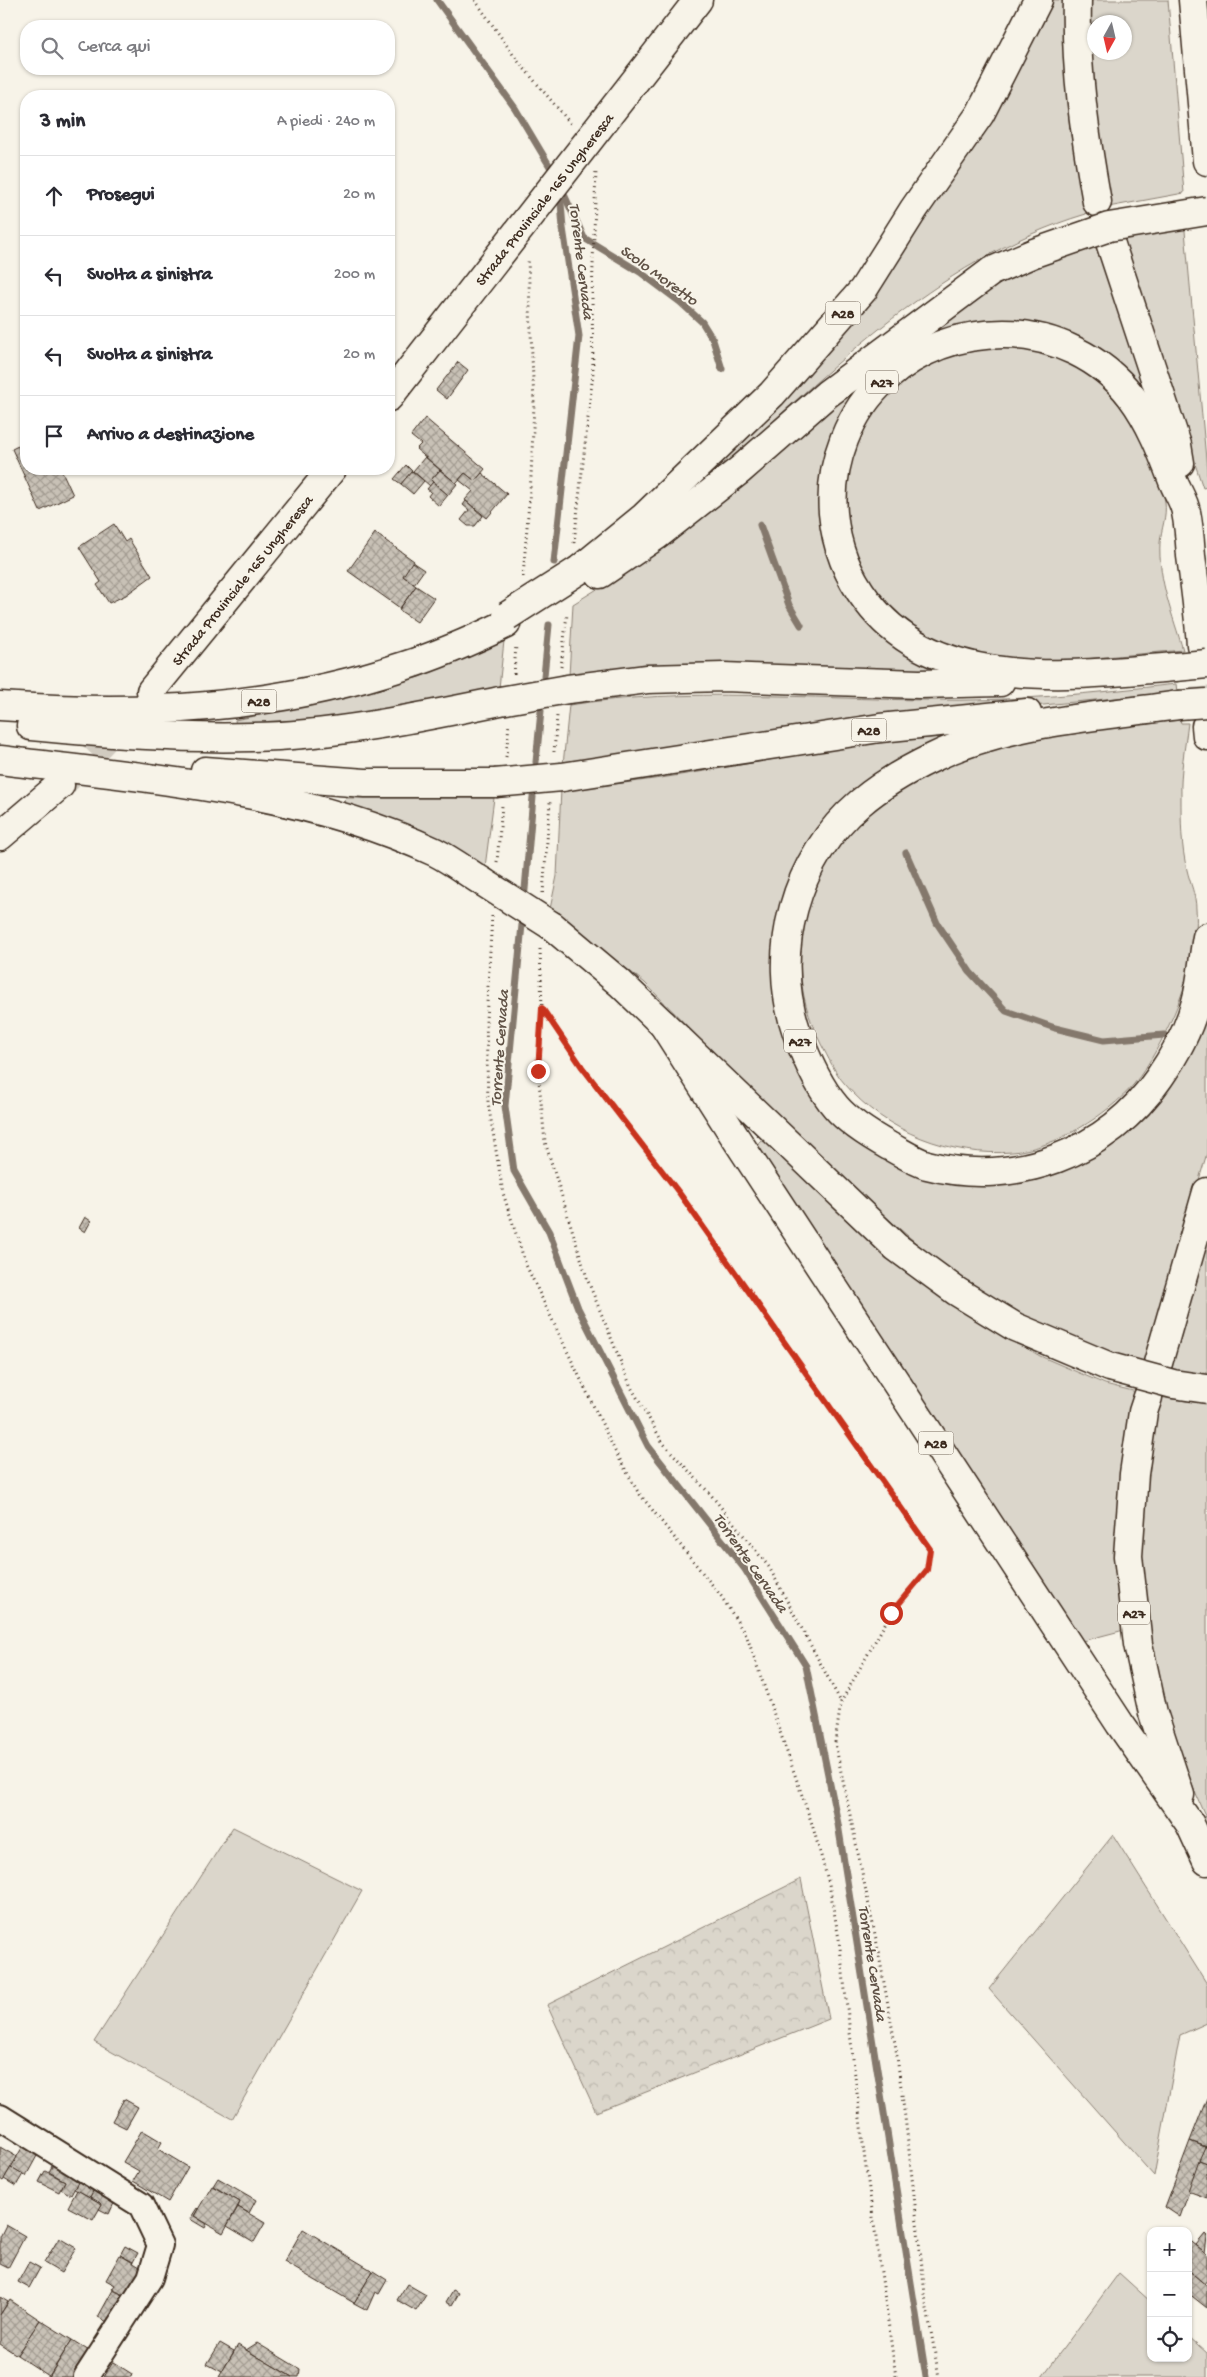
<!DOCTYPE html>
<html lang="it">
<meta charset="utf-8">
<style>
:root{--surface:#fff;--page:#f7f7f7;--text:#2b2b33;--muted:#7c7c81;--line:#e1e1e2}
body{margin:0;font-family:"Gochi Hand",sans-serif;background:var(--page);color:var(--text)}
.controls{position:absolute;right:15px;bottom:15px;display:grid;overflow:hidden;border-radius:10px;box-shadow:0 1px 4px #0004}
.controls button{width:45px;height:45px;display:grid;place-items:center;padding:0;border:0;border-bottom:1px solid var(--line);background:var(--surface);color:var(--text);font:25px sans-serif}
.compass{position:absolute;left:1087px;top:15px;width:45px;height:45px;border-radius:50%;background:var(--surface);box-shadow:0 1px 4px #0004;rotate:188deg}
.stop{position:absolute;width:15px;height:15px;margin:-11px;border:4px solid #c8321e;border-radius:50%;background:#fff}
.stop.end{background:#c8321e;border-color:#fff;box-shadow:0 1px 5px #0008}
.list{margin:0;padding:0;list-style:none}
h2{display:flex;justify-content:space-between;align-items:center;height:65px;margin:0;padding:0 20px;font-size:21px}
h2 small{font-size:16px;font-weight:400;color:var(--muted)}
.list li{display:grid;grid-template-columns:32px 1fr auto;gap:15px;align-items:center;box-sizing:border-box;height:80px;padding:0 20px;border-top:1px solid var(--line)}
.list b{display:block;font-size:19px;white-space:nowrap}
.list em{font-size:16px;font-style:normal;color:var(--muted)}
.icon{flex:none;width:28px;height:28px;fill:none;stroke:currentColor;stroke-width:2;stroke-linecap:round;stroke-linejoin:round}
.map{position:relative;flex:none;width:1207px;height:2377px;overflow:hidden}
.search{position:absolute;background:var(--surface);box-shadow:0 1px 4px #0004;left:20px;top:20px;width:375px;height:55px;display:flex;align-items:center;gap:12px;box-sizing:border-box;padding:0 18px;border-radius:20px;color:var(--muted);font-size:19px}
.panel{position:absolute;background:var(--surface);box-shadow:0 1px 4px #0004;left:20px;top:90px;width:375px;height:385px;border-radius:20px}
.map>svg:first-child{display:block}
.grass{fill:#dbd6cb;stroke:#8b8074;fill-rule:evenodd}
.forest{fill:url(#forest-crowns);stroke:#8b8074}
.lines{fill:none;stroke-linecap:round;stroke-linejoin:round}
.stream{stroke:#84786c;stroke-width:7}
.building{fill:url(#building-cross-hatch);stroke:#3b2a1e}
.secondary-tunnel{stroke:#d1cbc0;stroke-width:28;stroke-dasharray:28 14;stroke-linecap:butt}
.highway-tunnel{stroke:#d1cbc0;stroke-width:28;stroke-dasharray:28 14;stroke-linecap:butt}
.street-casing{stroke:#3b2a1e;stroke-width:28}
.secondary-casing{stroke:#3b2a1e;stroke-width:31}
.highway-casing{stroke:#3b2a1e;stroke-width:31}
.path{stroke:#3b2a1e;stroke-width:3;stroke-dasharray:1 4;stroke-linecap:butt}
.street{stroke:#f7f3e8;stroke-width:24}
.secondary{stroke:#f7f3e8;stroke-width:28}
.highway{stroke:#f7f3e8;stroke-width:28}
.highway-bridge-casing{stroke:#3b2a1e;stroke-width:31;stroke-linecap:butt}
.highway-bridge{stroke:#f7f3e8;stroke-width:28}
.route{stroke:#c8321e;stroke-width:6}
.labels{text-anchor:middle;stroke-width:4;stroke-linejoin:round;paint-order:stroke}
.shield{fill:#f7f3e8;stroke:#73665b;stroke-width:1}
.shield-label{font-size:14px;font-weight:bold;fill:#3b2a1e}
.street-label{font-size:15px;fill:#3b2a1e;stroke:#f7f3e8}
.water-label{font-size:16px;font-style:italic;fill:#5f5145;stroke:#f7f3e8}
</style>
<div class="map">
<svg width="1207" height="2377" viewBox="0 0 1207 2377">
<defs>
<pattern id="forest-crowns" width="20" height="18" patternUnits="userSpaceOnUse" patternTransform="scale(1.25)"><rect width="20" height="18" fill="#dbd6cb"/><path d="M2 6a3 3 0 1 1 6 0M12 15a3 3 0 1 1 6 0" fill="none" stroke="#bdb8ae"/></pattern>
<pattern id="building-cross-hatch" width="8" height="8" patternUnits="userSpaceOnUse" patternTransform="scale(1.25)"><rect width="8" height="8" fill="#c8c1b6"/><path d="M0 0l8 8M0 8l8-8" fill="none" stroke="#a49d93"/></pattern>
</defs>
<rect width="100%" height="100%" fill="#f7f3e8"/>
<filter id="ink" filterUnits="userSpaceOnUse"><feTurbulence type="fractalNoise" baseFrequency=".02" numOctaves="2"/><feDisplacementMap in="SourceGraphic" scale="10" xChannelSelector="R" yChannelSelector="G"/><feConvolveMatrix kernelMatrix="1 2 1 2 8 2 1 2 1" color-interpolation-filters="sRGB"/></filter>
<g filter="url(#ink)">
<g class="grass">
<path d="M1049,0H1065L1064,60L1070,130L1086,214C933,260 819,381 704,485L698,487L693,485L806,360Z"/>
<path d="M1089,0H1168L1184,193L1108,207L1091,99ZM1094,22H1124V52H1094Z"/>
<path d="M1184,220L1207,470V487L1203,488L1118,231Z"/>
<path d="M1093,238L1146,389L1141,392L1012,325L858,392L834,572C855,616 891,636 929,666L926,673L569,676L573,604L615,578L995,279Z"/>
<path d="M1007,346C1020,349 1035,349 1048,354C1102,375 1133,413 1153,466C1158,478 1163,490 1165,502C1167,517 1161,529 1160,543C1158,580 1173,616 1183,650L1050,662L975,657L919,634L874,596L848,535L845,477L860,432L888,392L927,363L973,348Z"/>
<path d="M504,641L499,688L371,717L236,726L235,720L351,696L419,677Z"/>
<path d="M1176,684L1177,692L982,711L563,765L569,705C688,687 808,699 928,700C1011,702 1094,693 1176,684Z"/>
<path d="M1180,720L1181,723H1188C1185,747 1180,772 1181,796C1181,820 1181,847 1187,870C1190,883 1196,895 1196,909C1199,942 1187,983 1174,1014C1164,1037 1150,1064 1134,1084C1108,1115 1055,1148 1013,1152C952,1157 885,1132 845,1084C835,1073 828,1057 821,1044C769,942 819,835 913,782C994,737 1090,730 1180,720Z"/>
<path d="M942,737L946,740L790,885L802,1065L933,1170L1096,1146L1207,1010V1153L1144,1364L1113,1355L986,1298L939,1263L809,1150L645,983L550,909L557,876L561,789C689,781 814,745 942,737Z"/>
<path d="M346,798H494L485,867L341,808Z"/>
<path d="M766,1138L974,1317L1040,1356L1105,1384L1137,1392L1124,1630L1082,1641L1076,1635L757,1144Z"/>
<path d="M1207,1231V1375L1166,1369Z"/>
<path d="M1159,1397L1207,1404V1820C1164,1723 1132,1616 1141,1510C1145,1472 1153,1434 1159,1397Z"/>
<path d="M233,1827L362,1891L232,2119L94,2042Z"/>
<path d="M1113,1835L1207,1984V2023L1180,2035L1154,2176L989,1989Z"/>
<path d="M1119,2273L1151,2302V2358H1188V2336L1207,2353V2377H1042Z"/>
</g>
<path class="forest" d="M801,1879L829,2019L596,2112L547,2005Z"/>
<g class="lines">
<g class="stream">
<path d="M437,0L515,108L555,175"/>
<path d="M562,190L584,238L640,272L680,302L702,322L713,340L722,369"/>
<path d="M760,525L789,605L801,625"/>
<path d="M554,562L579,336L563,228L560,190"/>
<path d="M544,676L549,625"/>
<path d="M536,762L541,711"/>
<path d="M906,853L937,923L970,972L1006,1011L1055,1028L1104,1040L1164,1035"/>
<path d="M524,901L533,797"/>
<path d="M523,914L505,1106L514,1171L549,1232L578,1308L648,1446L744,1568L806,1666L838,1824L926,2377"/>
</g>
</g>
<g class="building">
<path d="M458,362L468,370L447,399L436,390Z"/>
<path d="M425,418L485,469L475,481L465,473L456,483L416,449L421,444L411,436Z"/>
<path d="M26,442V469H61L73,495L40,511L12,449Z"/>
<path d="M425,457L440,470L431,480L433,482L430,486L413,471Z"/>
<path d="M406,465L412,471L401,484L394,479Z"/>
<path d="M440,470L457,484L448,495L431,480Z"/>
<path d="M412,471L424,481L413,494L401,484Z"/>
<path d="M465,473L475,481L482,473L507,494L487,518L465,500L473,491L459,480Z"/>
<path d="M433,482L448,495L439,506L428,496L431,492L427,489Z"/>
<path d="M466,501L483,516L475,526H468L461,520L469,510L463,505Z"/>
<path d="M114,524L125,542L129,539L152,576L126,595L109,603L97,585L101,582L79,547Z"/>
<path d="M375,533L414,561L403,576L416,586L400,608L348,571Z"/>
<path d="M412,562L424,570L414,584L403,576Z"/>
<path d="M416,586L434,598L417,622L399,610Z"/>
<path d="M85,1217L91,1221L85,1232L79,1228Z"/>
<path d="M1207,2098V2147L1190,2141Z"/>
<path d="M124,2099L138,2107L126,2128L112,2121Z"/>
<path d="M142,2130L162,2142L158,2149L188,2167L168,2202L133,2181L139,2171L123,2162Z"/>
<path d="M1190,2141L1205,2147L1180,2217L1165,2207Z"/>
<path d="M23,2146L38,2154L26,2176L11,2167Z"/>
<path d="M0,2147L17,2157L3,2181L0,2179Z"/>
<path d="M1205,2147H1207V2163L1199,2160Z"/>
<path d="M55,2160L82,2174L71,2195L61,2189L65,2181L49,2172Z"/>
<path d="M1199,2160L1207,2163V2198L1188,2191Z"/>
<path d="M11,2167L23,2174L16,2186L4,2179Z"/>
<path d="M45,2171L65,2181L59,2192L39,2182Z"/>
<path d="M83,2174L98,2182L90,2197L74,2189Z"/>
<path d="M218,2178L256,2200L249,2213L238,2207L240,2202L213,2186Z"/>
<path d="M98,2182L115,2201L109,2214L99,2209L102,2204L90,2197Z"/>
<path d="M212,2186L240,2202L223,2233L194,2216Z"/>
<path d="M77,2190L102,2204L93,2220L68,2207Z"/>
<path d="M238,2207L265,2223L254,2242L227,2226Z"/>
<path d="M197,2208L198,2209L194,2216L207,2224L205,2228L190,2219Z"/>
<path d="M6,2225L25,2236L8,2268L0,2264V2237Z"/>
<path d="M303,2229L373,2271L354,2303L284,2262Z"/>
<path d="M1205,2234L1207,2236L1205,2253L1196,2245Z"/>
<path d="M59,2238L76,2248L61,2273L44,2263Z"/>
<path d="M1188,2239L1207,2254V2280L1204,2284L1188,2270Z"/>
<path d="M125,2246L138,2253L133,2262L120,2255Z"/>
<path d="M120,2255L145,2270L129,2298L112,2289L115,2285L106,2280Z"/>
<path d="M29,2262L40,2268L29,2288L18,2282Z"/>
<path d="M1188,2270L1207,2286V2308L1188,2293Z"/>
<path d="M373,2271L387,2280L379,2294L375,2292L367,2310L354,2303Z"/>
<path d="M407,2284L426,2295L416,2311L397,2300Z"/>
<path d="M113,2290L129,2298L115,2326L98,2317Z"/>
<path d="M453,2290L459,2293L452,2305L446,2302Z"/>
<path d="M0,2297L8,2302L0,2315Z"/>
<path d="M10,2300L40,2320L17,2355L0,2344V2315Z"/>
<path d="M40,2320L72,2340L49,2376L17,2355Z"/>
<path d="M72,2340L97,2356L83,2377H49Z"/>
<path d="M220,2343L234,2351L222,2372L207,2364Z"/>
<path d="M257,2343L300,2369L299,2377H292L246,2350Z"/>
<path d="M238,2345L246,2350L292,2377H219Z"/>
<path d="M113,2362L132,2374L131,2377H104Z"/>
</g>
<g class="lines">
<path class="secondary-tunnel" d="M62,784L124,719"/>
<path class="highway-tunnel" d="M1201,645L1206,726"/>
<defs>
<path id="street" d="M0,2117L141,2205L160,2245L150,2278L86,2377"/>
<g id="secondary">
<path d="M389,397L698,0"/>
<path d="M151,691L332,469"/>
<path d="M0,836L60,785"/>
</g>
<g id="highway">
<path d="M1077,0C1075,69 1085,135 1097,202"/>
<path d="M1193,0L1207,161"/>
<path d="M1109,239L1177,445L1180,463"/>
<path d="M579,570L644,517L772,394L863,290L914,209L980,114L1038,0"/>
<path d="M600,574L656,536L740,470L827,394L992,271"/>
<path d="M1175,667C1074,675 936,694 867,601C847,575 836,545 833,513C829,464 849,411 886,378C920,348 960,334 1004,334C1052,334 1102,358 1131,396C1150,421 1162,452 1173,481C1177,491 1184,501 1186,512C1189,526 1190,542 1191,556C1195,586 1199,615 1201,645"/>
<path d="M568,689L647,679L724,677L919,684L1000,682"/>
<path d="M1179,705C1096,717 1008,721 932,758C907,770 881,785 860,803C795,858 769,952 797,1033C806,1058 818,1086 836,1107C848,1121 873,1137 889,1146C901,1152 914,1161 927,1165C1015,1188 1108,1153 1159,1078C1175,1055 1189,1029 1196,1002C1202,981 1203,958 1207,937"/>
<path d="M0,706C140,716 270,710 404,666C439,655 473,640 506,624"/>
<path d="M31,726C105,733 178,739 252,737C332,736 421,717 500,701"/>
<path d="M1206,726L1207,736"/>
<path d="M0,760C146,778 299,789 435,852C451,860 467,872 483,882"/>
<path d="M205,771L365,783H495"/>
<path d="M562,777L880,728L1027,713"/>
<path d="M552,926L620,983L896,1247L956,1291L1015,1327L1110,1367"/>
<path d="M663,1024L733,1134L1120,1724L1190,1824L1207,1861"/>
<path d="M1158,1363L1207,1192"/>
<path d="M1148,1397L1143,1412L1134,1474L1128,1556L1138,1644L1153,1713L1180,1795"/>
</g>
</defs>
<use href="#street" class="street-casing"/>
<use href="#secondary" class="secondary-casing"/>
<use href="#highway" class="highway-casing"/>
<g class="path">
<path d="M475,0L517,60L571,124"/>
<path d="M574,543L593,373L592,297L596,170"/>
<path d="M523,577L531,477L534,404L528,259"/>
<path d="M561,667L567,614"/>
<path d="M514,674L516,645"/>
<path d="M554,752L557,716"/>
<path d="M506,757L509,724"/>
<path d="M497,862L502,806"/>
<path d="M543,893L550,802"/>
<path d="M492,916L486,1020L488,1102L503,1193L526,1265L615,1451L638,1492L721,1596L747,1637L812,1824L829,1884L839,1939L865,2161L896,2377"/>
<path d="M540,949L542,1008L538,1071L545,1142L588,1281L631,1387L663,1443L711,1495L769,1567L841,1702"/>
<path d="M542,1008L582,1067L680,1194L930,1549L927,1570L891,1613L841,1702L835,1743L877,1944L896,2049L907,2133L926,2303L939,2377"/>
</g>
<use href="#street" class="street"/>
<use href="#secondary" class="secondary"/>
<use href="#highway" class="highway"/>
<defs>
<g id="highway-bridge">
<path d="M992,271L1034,253L1109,227L1207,211"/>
<path d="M507,616L579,570"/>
<path d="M1175,667L1207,664"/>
<path d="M500,701L568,689"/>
<path d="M1179,705L1207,703"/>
<path d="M495,783L562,777"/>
<path d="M483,882L552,926"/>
<path d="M1110,1367L1173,1384L1207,1389"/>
</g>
</defs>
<use href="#highway-bridge" class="highway-bridge-casing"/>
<use href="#highway-bridge" class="highway-bridge"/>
</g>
</g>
<g class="lines" filter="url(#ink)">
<path class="route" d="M538,1071L542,1008L582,1067L680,1194L930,1549L927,1570L891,1613"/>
</g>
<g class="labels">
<g class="shield">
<rect x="825.5" y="301.5" width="35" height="23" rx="4"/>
<rect x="866" y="370.5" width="32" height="23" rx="4"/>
<rect x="241.5" y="689.5" width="35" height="23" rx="4"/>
<rect x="851.5" y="718.5" width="35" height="23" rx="4"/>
<rect x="784" y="1029.5" width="32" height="23" rx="4"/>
<rect x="918.5" y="1431.5" width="35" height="23" rx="4"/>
<rect x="1118" y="1601.5" width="32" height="23" rx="4"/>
</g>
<g class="shield-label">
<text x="843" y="318">A28</text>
<text x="882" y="387">A27</text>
<text x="259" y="706">A28</text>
<text x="869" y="735">A28</text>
<text x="800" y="1046">A27</text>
<text x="936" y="1448">A28</text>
<text x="1134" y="1618">A27</text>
</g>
<g class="street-label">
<text transform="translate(544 199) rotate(-52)" y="5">Strada Provinciale 165 Ungheresca</text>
<text transform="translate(242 580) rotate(-51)" y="5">Strada Provinciale 165 Ungheresca</text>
</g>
<g class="water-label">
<text transform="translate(583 261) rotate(83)" y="6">Torrente Cervada</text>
<text transform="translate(660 274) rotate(36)" y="6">Scolo Moretto</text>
<text transform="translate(498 1048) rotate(-86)" y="6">Torrente Cervada</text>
<text transform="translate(752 1562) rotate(55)" y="6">Torrente Cervada</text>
<text transform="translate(874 1963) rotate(81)" y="6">Torrente Cervada</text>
</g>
</g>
</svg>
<div class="controls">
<button>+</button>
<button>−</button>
<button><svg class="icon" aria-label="locate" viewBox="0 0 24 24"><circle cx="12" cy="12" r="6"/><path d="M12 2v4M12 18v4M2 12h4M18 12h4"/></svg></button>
</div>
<svg class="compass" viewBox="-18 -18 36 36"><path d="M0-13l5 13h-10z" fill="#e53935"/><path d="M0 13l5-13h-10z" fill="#7c7c81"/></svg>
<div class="stop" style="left:891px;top:1613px"></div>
<div class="stop end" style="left:538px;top:1071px"></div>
<div class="search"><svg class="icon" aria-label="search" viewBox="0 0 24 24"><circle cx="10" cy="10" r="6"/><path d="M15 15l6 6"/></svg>Cerca qui</div>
<section class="panel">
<h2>3 min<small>A piedi · 240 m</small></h2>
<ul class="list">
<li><svg class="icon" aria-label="ahead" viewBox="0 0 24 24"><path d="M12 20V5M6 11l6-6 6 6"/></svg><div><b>Prosegui</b></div><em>20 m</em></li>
<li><svg class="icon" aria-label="left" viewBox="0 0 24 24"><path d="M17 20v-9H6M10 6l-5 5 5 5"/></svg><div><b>Svolta a sinistra</b></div><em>200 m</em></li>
<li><svg class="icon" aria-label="left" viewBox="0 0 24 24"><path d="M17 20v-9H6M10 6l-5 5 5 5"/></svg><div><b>Svolta a sinistra</b></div><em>20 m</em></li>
<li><svg class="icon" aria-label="arrive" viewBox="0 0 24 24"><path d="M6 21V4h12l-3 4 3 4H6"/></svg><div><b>Arrivo a destinazione</b></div></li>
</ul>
</section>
</div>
